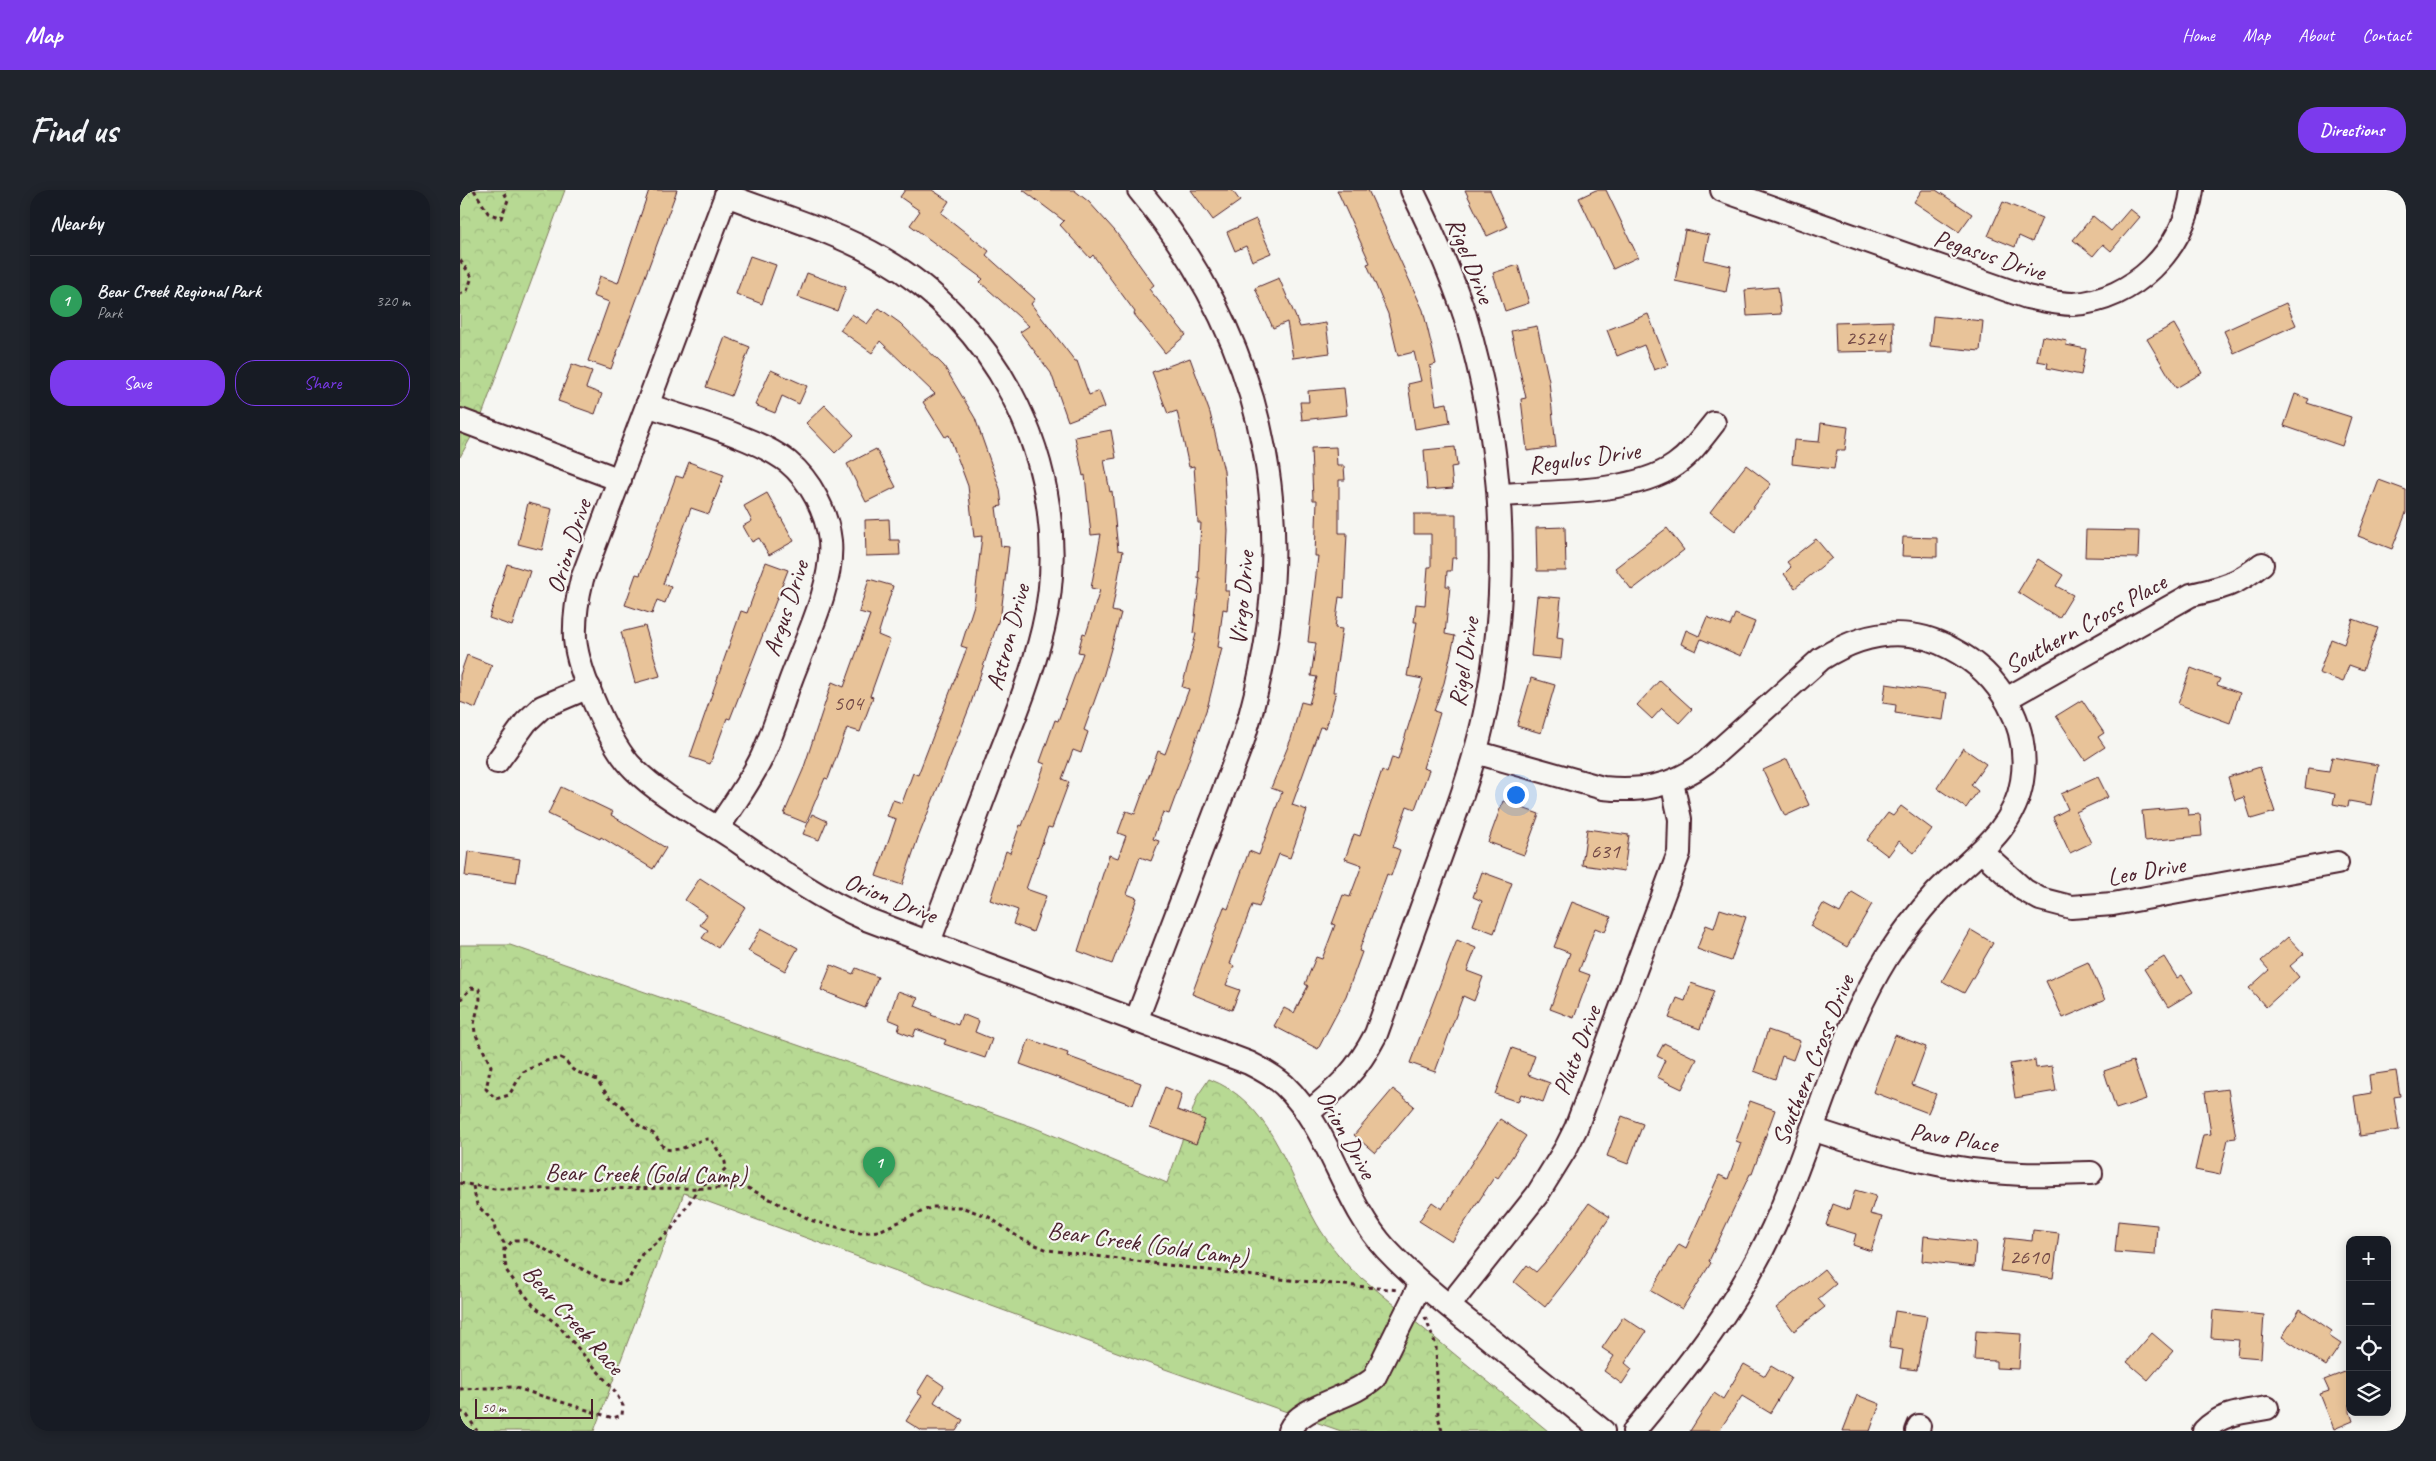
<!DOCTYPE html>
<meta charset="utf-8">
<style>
:root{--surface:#171b24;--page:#20242c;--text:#f1f3f6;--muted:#9ea1a6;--line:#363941;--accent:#7c3aed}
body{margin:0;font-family:Caveat,sans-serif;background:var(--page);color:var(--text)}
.controls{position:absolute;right:15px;bottom:15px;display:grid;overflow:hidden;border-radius:10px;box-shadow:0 2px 12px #0003}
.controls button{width:45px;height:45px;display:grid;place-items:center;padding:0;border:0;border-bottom:1px solid var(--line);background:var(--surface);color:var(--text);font:25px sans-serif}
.scale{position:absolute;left:15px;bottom:12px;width:118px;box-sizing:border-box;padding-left:5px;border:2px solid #4a1f2b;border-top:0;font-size:14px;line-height:18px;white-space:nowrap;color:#4a1f2b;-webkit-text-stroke:4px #f6f6f2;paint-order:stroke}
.you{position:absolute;left:1055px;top:604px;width:18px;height:18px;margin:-12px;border:4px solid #fff;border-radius:50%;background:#1a73e8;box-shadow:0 0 0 8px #1a73e833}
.badge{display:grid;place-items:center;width:32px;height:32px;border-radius:50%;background:var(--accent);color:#fff;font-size:16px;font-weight:700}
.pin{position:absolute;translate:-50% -41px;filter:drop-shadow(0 1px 2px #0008)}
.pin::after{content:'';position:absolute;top:26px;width:18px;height:15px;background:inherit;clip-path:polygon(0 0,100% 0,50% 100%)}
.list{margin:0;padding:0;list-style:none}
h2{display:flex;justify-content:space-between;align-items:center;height:65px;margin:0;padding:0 20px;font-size:21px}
h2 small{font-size:16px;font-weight:400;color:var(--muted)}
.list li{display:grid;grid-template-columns:32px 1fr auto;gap:15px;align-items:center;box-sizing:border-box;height:90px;padding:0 20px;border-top:1px solid var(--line)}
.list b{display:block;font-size:19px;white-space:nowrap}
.list p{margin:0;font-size:16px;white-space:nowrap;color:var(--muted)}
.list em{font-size:16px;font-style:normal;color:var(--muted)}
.actions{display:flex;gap:10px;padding:15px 20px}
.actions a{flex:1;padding:11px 0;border:1px solid var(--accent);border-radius:20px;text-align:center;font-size:18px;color:var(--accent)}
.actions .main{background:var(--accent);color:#fff}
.icon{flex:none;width:28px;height:28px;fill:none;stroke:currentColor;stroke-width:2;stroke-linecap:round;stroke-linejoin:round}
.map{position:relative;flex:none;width:1946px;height:1241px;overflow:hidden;border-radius:20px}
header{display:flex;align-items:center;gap:30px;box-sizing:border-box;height:70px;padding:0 25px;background:var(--accent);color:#fff}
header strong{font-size:24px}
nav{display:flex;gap:28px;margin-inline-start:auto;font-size:18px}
.intro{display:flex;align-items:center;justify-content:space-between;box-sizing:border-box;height:120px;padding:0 30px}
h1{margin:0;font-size:35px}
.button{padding:12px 22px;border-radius:20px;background:var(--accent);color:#fff;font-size:18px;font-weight:700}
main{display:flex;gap:30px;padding:0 30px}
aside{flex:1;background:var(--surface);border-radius:20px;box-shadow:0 2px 12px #0003}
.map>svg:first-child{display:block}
.park{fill:url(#park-crowns);stroke:#807c5f}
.building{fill:#e8c399;stroke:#4a1f2b}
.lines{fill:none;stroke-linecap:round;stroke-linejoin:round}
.minor-casing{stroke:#4a1f2b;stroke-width:26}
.path{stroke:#4a1f2b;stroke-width:3;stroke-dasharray:4 4;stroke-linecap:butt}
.minor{stroke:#f6f6f2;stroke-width:22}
.labels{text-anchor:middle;stroke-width:4.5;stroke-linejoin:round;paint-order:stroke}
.number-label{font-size:22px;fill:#724846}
.street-label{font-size:25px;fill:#4a1f2b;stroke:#f6f6f2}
</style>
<header>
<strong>Map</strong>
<nav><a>Home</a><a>Map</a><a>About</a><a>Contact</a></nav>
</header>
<div class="intro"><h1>Find us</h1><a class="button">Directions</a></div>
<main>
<aside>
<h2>Nearby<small></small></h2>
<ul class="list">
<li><span class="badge" style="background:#2e9e5b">1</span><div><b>Bear Creek Regional Park</b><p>Park</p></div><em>320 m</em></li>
</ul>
<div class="actions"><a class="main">Save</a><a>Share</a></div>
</aside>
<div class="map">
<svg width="1946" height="1241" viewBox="0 0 1946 1241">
<defs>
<pattern id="park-crowns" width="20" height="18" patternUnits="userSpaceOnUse" patternTransform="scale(1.25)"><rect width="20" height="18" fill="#b7d993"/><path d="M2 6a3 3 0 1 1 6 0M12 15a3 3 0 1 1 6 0" fill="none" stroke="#9fba7f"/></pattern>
</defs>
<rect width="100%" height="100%" fill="#f6f6f2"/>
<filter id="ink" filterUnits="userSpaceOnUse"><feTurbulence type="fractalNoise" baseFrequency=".02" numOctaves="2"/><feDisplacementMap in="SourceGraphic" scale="10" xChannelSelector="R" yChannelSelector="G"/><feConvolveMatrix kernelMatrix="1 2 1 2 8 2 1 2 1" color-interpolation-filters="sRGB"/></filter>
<g filter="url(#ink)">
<g class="park">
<path d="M0,0H105L19,233L0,267Z"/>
<path d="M0,755H50L573,937L707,993L738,905L749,889C809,911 825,976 853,1027C863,1046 876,1063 891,1079L1088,1241H881L665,1165L224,1003L134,1241H0Z"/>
</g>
<g class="building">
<path d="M189,0H217L151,179L128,171L149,112L133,106L140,86L158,93Z"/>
<path d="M445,0H472L489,11L481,23L529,61L526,65L575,109L571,114L615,171H617L629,205L639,201L645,217L608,231L591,183L560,142L569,136L520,92L523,89L450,35L460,21L440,7Z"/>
<path d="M563,0H614L629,12L655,41L694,95L689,99L726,145L705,163L674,124L675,122L633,65L630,68L600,35L604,31Z"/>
<path d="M731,0H772L780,11L753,30Z"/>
<path d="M877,0H908L963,120L976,174L970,176L976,215L987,213L990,233L955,239L948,194L961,191L954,162L938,166L928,124L907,74L910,73Z"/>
<path d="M1005,0H1030L1047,37L1027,46Z"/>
<path d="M1136,0H1146L1178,67L1153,79L1119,8Z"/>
<path d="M1462,0H1476L1512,24L1499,42L1454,12Z"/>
<path d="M1543,12L1582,28L1572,52L1559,46L1555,57L1528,46Z"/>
<path d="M1670,19L1680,27L1651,61L1643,54L1633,66L1613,50L1633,26L1651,41Z"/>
<path d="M796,29L811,63L792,71L786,56L775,61L767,42Z"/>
<path d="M1225,40L1249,45L1244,70L1271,76L1266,102L1215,91Z"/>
<path d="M290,66L316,75L302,114L276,104Z"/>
<path d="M1058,75L1069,113L1045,121L1033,83Z"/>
<path d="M347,83L386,97L377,121L338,107Z"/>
<path d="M819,88L840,137L866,133L870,163L833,168L827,132L813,138L795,98Z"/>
<path d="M1318,97L1321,124L1287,126L1285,100Z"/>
<path d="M1826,113L1836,135L1774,163L1764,141Z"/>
<path d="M419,118L440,133L484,176L515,228L540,299L542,316L536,317L541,356L549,357L541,423L510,516L458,648L442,695L416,686L436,629L427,626L433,610L442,613L453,583L458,585L507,458L501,456L514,415L522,346L514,347L508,296L489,245L485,247L463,212L475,204L420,151L412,163L380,140L392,124L407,134Z"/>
<path d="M1188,124L1208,175L1194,180L1184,155L1157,166L1147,140Z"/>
<path d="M1473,126L1523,131L1520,161L1470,156Z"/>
<path d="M1433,131L1434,161L1376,162L1375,133Z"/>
<path d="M1714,134L1742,183L1716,198L1687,149Z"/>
<path d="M1077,136L1089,191L1096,257L1067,261L1061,209L1066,208L1051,141Z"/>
<path d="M1582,146L1607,151L1606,155L1626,159L1621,185L1587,178L1588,173L1577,171Z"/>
<path d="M265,147L290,157L271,206L246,197Z"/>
<path d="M730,168L750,223L764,281L768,341L765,401H769L767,420L763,419L758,457L762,458L748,515L728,572L709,624L703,622L693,649L699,651L691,671L680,667L667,704L677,708L652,774L618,761L649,665L658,668L666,646L658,643L666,621L675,624L698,561L705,564L729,499L722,497L736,444L733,443L740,388H738L741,333H738L734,276L729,277L717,221L708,224L692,182Z"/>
<path d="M112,174L132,181L126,198L142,204L135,224L98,211Z"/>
<path d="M311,180L347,196L339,214L322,206L315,223L295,215Z"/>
<path d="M884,198L887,225L842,230L840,212H849L848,201Z"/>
<path d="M1835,204L1849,209L1847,213L1891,227L1882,256L1824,236Z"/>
<path d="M365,215L394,245L375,263L346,233Z"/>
<path d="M1361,233L1388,237L1385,260H1377L1374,279L1332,274L1334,250L1359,252Z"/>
<path d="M651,240L656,268L644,270L650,302L652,301L658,360L663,361L652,421L661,423L643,487L624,540L628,542L621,563L613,560L602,589L609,592L592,638L588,637L566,699L586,706L573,742L553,734L558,720L530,710L546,661L550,663L560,635L562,636L585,574L580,572L595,530L598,531L623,463L618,462L623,443L626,444L640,400L631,398L641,344L631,345L625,285L623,286L615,247Z"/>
<path d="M876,257L877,276H884L885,290H879V343H887L884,408L879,407L875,438L882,439L873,502H876L866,538L860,537L832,615L847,620L830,668L819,664L799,717L792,715L770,774L774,776L766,795L780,800L772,820L732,804L764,717L768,719L789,661L799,665L822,602L811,598L831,549L841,512L849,514L857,487L851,486L856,453L848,452L858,366H855L857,310H853L851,258Z"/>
<path d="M995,257L997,276L991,277L993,298L967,300L964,260Z"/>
<path d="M416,259L436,297L406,312L387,274Z"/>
<path d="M229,272L264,285L249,324L231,318L203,394L211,397L205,413L197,410L192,424L165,415L176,384L180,385L216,286L223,288Z"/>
<path d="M1286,275L1311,294L1275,341L1250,322Z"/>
<path d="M1919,290L1946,300V323L1932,359L1898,346Z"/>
<path d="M307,303L334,351L309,365L299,348L292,352L283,336L292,331L284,316Z"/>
<path d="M68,313L92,319L82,360L58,354Z"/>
<path d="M954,324H996V368H992L991,381H987L986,396H990L985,444L995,446L984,493L974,521L980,523L963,578L969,580L955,619L947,616L933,657L940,660L931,686L927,684L899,761L902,762L886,806L858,859L814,836L824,818L834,823L848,796L845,794L856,767L862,769L875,735L872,734L883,705L890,707L902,675L885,669L894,644L900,646L922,580L927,583L932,567L938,569L963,489L947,486L957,432H954L956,414L965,415L968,377H971V344H954Z"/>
<path d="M429,329L430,350H439L440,365L406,366L405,330Z"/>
<path d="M1105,337L1106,381H1077L1076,338Z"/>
<path d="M1207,338L1224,360L1172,400L1155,378Z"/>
<path d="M1626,340L1679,341L1678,368L1625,367Z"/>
<path d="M1443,347L1477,348V367L1442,366Z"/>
<path d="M1356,349L1372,368L1335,398L1324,384L1331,377L1327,372Z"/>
<path d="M1578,369L1603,385L1596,396L1613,405L1599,428L1558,402Z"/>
<path d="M306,372L328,380L270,529L267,528L250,574L230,567L281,421L287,423Z"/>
<path d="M47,374L70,381L52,436L29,428Z"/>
<path d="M409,389L433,396L418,445L430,450L410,506L413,507L400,542L387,538L368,589L365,588L346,633L324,624L343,580L372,492L384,497L410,425L399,422Z"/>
<path d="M1077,406L1101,408L1097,448L1103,449L1101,469L1071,466Z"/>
<path d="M1275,424L1295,432L1281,466L1241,449L1236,461L1221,454L1226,440L1239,446L1247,427L1270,436Z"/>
<path d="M1893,429L1918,438L1903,480L1889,475L1883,492L1859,483L1871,449L1884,454Z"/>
<path d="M185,436L200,486L175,493L161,442Z"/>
<path d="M7,465L32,475L16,518L0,512V485Z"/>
<path d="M1731,478L1760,489L1757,495L1780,503L1770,533L1718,514Z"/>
<path d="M1071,488L1095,495L1081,543L1057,536Z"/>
<path d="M1200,490L1232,519L1219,533L1202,518L1192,529L1177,515Z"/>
<path d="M1426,494L1487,503L1483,530L1435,523L1436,515L1423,513Z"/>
<path d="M1622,510L1644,543L1638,547L1645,557L1625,570L1596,526Z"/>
<path d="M1503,558L1526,574L1511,595L1518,601L1506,618L1477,598Z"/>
<path d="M1872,567L1918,575L1911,615L1889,611L1888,617L1873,614L1875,604L1845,598L1848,578L1869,581Z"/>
<path d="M1327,569L1349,615L1325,626L1303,580Z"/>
<path d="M1800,577L1815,622L1791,629L1784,607L1775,610L1768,587Z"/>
<path d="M1638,587L1648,607L1616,622L1631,653L1610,663L1593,627L1608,619L1601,604Z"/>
<path d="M101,597L153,622L151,625L206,658L193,679L141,647L140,649L88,624Z"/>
<path d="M1043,611L1079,624L1064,665L1028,652Z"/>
<path d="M1441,616L1472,639L1454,663L1439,651L1428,666L1407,650L1428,623L1433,626Z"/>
<path d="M1727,617L1728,625L1740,624L1742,646L1685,651L1682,621Z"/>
<path d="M352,624L367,631L359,650L343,644Z"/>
<path d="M1127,639L1169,645L1164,681L1122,675Z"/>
<path d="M8,661L60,669L56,693L5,686Z"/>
<path d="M1022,682L1052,693L1034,743L1013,735L1022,711L1013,707Z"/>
<path d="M240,688L285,717L258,758L242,748L248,740L240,735L247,725L225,710Z"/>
<path d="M1392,702L1412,714L1387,757L1350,736L1363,714L1380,723Z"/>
<path d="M1112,712L1151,727L1145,742L1135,738L1119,781L1130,785L1114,828L1090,819L1110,763L1094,757Z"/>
<path d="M1260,719L1286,727L1271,771L1237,759L1246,735L1254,738Z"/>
<path d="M301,738L338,758L325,781L288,761Z"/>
<path d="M1511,740L1533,753L1504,803L1482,791Z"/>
<path d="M1828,747L1844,764L1830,776L1839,787L1806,817L1789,798L1809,780L1801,771Z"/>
<path d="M997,750L1016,758L1007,781L1023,787L1014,811L1003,806L975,882L950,873Z"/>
<path d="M1704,767L1717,788L1722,785L1733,802L1708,817L1684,779Z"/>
<path d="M1628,772L1645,810L1603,828L1586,791Z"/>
<path d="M371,775L393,784L396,778L418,787L405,818L361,800Z"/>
<path d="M1231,793L1254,801L1240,839L1209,828L1217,808L1225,811Z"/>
<path d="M438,801L458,808L455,816L472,823L471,825L498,835L502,824L519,831L515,842L532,849L525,868L484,854L486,850L456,839L453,847L438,841L440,834L428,829Z"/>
<path d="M1308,840L1340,851L1333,870L1322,866L1315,889L1294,881Z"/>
<path d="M1435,845L1466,857L1452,895L1476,904L1468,923L1413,902Z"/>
<path d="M569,849L608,863L607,866L681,893L673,915L560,874Z"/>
<path d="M1204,853L1237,869L1222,899L1197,887L1205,870L1197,866Z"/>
<path d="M1052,858L1075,866L1068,885L1090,893L1083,912L1061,904L1058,912L1035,904Z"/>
<path d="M1575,870L1576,878L1592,876L1596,901L1555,908L1550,874Z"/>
<path d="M1673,871L1686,909L1656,919L1644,881Z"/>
<path d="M1936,881L1940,906L1934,907L1939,940L1900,946L1894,906L1911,903L1909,885Z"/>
<path d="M705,897L722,904L717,920L745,930L736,954L690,937Z"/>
<path d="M933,899L954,916L915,963L894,945Z"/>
<path d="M1768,899L1776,948L1768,949L1760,985L1735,980L1743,945L1751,944L1745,902Z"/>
<path d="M1290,911L1315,920L1292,984H1290L1249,1071L1251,1073L1222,1119L1191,1101L1219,1054L1226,1058L1259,985L1268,989L1281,953L1276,951Z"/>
<path d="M1162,926L1183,934L1168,974L1147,966Z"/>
<path d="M1040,929L1066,946L1038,988L1035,986L992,1052L959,1031L972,1012L982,1019Z"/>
<path d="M1395,1000L1416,1006L1410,1024L1422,1027L1411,1061L1393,1055L1396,1044L1366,1035L1373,1014L1389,1020Z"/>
<path d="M1129,1013L1150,1027L1114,1080L1085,1117L1054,1092L1067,1075L1076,1082L1093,1063Z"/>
<path d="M1658,1031L1697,1035L1695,1065L1655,1062Z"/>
<path d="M1573,1040L1599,1043L1593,1088L1540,1081L1545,1048L1572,1051Z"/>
<path d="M1464,1046L1516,1052L1514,1077L1462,1071Z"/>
<path d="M1364,1079L1376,1094L1358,1109L1365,1117L1334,1141L1316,1118Z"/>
<path d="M1840,1119L1872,1141L1869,1146L1881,1154L1866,1176L1822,1147Z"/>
<path d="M1753,1120L1804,1125L1801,1168L1777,1166L1779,1150L1751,1148Z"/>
<path d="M1435,1121L1467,1126L1457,1180L1440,1178L1443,1160L1429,1158Z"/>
<path d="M1163,1127L1186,1142L1165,1173L1172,1179L1162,1194L1144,1181L1154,1166L1142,1158Z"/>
<path d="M1516,1141L1561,1144L1559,1179L1536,1178V1171L1514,1170Z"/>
<path d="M1692,1143L1713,1161L1688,1190L1667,1172Z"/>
<path d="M1284,1174L1305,1186L1311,1176L1331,1188L1310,1223L1282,1206L1259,1241H1230L1254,1203L1263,1209Z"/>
<path d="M1890,1180V1222L1893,1231L1874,1239L1860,1204L1869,1201L1864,1190Z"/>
<path d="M468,1185L484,1196L474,1212L503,1230L496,1241H462L446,1231L462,1206L457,1203Z"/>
<path d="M1397,1205L1420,1214L1410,1241H1383Z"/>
</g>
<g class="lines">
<defs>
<g id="minor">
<path d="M268,0L122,389C117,409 114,428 115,449C118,482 150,556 174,579C202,607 240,626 273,648C316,678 358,708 406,729L789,873C801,879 814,886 824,895C871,940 882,1011 926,1059C954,1089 987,1115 1020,1141C1061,1174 1102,1208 1143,1241"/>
<path d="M1262,0L1567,107C1582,110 1597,114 1613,114C1673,111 1725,59 1732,0"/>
<path d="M266,5C318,25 375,41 423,69C477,100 522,148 551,203C589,274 602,360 583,439C572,485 554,529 537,572C514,632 492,692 469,752"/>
<path d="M187,215C227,229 296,247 328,272C350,290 367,322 370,351C374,395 345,451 330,492C321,517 313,543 302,567C290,592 273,615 258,638"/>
<path d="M0,230L160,290"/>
<path d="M1040,305C1089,302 1174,304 1215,275C1231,264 1242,248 1254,233"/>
<path d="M1546,509L1731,405C1762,398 1778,394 1802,374"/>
<path d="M1015,562L1143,598C1182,602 1214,596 1246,572L1361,469C1402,443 1447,434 1492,459C1540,484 1571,536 1562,591C1554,643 1509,668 1476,703C1458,723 1441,745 1427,767C1375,851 1354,949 1313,1038C1278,1114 1228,1177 1174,1241"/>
<path d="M37,572L66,532L82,517L129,497"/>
<path d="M1521,661L1564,700L1580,709L1611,717L1653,714L1877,673"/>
<path d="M676,831L783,550C845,351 813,162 679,0"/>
<path d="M848,923C879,897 897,881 916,844C936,789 956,734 976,678C995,626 1015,573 1026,518C1052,388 1043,253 1005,126C991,83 972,41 952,0"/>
<path d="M1352,939C1420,962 1489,982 1562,984C1585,985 1608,983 1631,983"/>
<path d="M989,1116L1077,1005L1106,958L1116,938L1219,663L1220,629L1212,592"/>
<path d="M829,1241C840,1215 891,1209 914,1188L961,1093"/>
<path d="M1457,1241L1459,1236"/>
<path d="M1744,1241C1761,1223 1784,1222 1807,1218"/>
</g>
</defs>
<use href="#minor" class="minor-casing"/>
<g class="path">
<path d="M14,0L28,23L41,28L48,10L43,0"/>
<path d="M0,70L12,87L7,101L0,104"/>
<path d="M0,810L11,798L19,799L20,809L14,834L15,843L31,876L26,899L36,909L49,905L63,882L86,871L101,868L105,870L113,880L137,890L148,906L162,916L177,934L194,944L205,959C227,963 234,948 251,949L265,972L266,978L256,988L240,996L211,1040L182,1064L169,1089L161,1094L143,1090L67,1050H53L44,1061L46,1080L57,1095L75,1117L98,1135L154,1200L163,1216L162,1225L153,1228L53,1197L0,1199"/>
<path d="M0,993L35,999L288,998L353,1031L400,1043L419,1041L472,1017H501L529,1027L561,1049L588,1060L819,1089L939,1100"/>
<path d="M13,996L17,1015L34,1032L35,1040L44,1053V1061"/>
<path d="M965,1127L976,1155L978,1226L982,1241"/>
<path d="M0,1221L7,1225L17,1241"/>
</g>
<use href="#minor" class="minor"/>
</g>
</g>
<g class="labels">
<g class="number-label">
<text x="1405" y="155">2524</text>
<text x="388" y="520">504</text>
<text x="1145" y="668">631</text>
<text x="1569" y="1074">2610</text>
</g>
<g class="street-label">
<text transform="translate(1530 64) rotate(18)" y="9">Pegasus Drive</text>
<text transform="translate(1011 70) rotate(68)" y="9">Rigel Drive</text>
<text transform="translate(1124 267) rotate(-8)" y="9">Regulus Drive</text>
<text transform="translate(108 356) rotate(-72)" y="9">Orion Drive</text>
<text transform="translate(781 408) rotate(-85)" y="9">Virgo Drive</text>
<text transform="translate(325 418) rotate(-72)" y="9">Argus Drive</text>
<text transform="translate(1625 433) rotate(-29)" y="9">Southern Cross Place</text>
<text transform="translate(547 447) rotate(-75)" y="9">Astron Drive</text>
<text transform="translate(1003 472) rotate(-81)" y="9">Rigel Drive</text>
<text transform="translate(1686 680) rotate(-10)" y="9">Leo Drive</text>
<text transform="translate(431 707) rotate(22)" y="9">Orion Drive</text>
<text transform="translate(1116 860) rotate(-69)" y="9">Pluto Drive</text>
<text transform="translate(1352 870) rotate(-68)" y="9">Southern Cross Drive</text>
<text transform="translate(887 944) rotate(61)" y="9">Orion Drive</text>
<text transform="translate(1494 947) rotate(9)" y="9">Pavo Place</text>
<text transform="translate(186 983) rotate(1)" y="9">Bear Creek (Gold Camp)</text>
<text transform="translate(688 1053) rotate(8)" y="9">Bear Creek (Gold Camp)</text>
<text transform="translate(114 1129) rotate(48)" y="9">Bear Creek Race</text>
</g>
</g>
</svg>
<div class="controls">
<button>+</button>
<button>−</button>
<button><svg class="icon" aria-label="locate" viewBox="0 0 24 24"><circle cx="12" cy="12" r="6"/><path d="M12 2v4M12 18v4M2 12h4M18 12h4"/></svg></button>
<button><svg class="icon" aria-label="layers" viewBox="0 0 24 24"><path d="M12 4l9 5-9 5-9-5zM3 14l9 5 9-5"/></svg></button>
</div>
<div class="scale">50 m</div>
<div class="you"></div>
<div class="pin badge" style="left:419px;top:998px;background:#2e9e5b">1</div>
</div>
</main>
